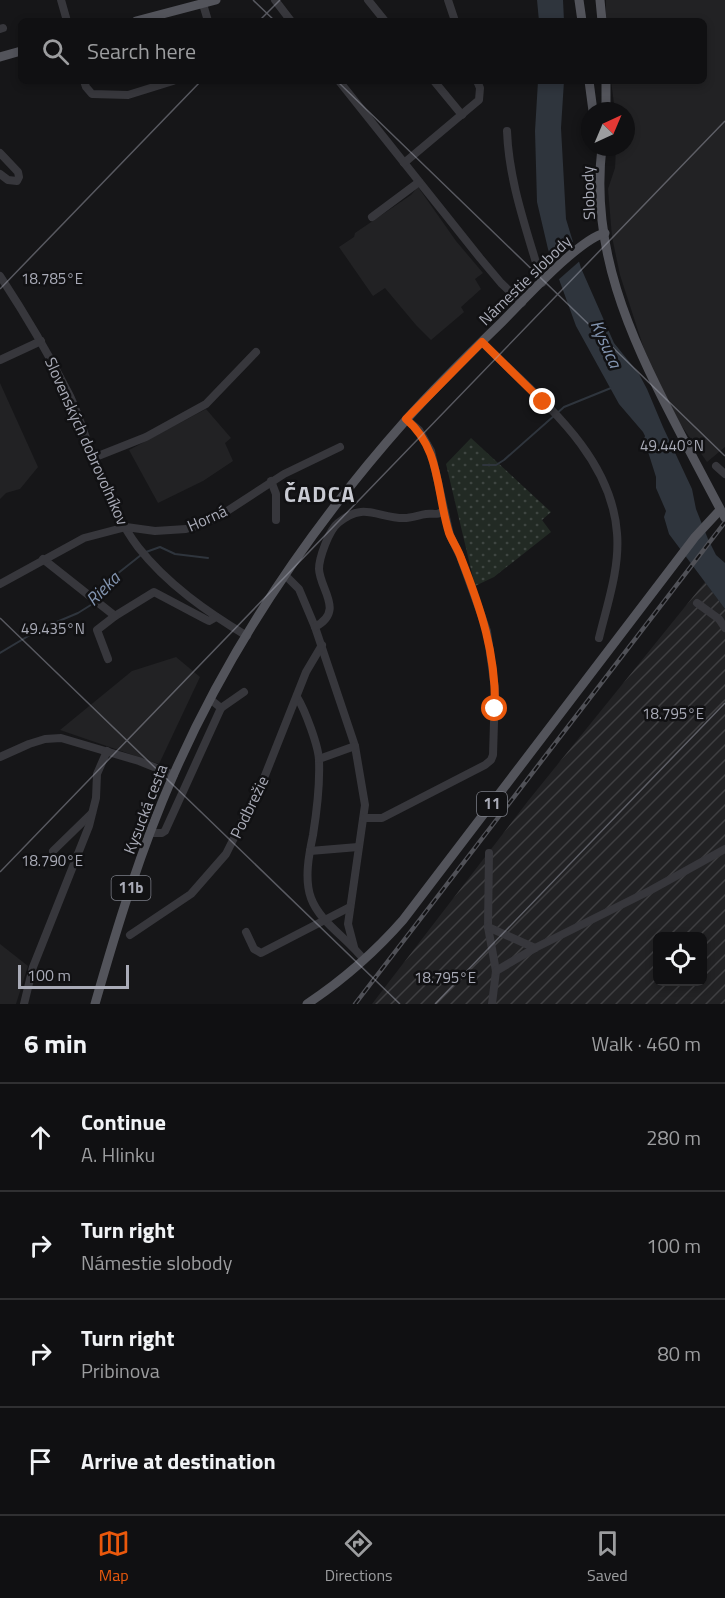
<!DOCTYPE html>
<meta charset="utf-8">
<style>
:root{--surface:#101012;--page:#19191b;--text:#f1f3f6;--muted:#9c9d9f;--line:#303032;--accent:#ea580c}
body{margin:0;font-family:"Titillium Web",sans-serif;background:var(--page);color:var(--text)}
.controls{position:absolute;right:18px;bottom:18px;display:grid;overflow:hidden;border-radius:9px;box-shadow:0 3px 9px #0003}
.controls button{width:54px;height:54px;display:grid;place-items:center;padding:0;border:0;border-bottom:2px solid var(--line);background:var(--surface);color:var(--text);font:30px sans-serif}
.compass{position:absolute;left:581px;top:102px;width:54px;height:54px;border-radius:50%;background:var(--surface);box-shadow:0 3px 9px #0003;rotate:44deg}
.scale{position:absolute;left:18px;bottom:15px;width:111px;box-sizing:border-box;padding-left:6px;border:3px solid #a9abb7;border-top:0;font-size:16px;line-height:21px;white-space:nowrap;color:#a9abb7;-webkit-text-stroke:4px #111113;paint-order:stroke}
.stop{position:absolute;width:18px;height:18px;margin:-14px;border:4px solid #ea580c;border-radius:50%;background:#fff}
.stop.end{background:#ea580c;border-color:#fff;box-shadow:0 2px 6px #0008}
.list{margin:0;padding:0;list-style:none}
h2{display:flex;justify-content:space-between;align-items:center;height:78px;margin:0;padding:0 24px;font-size:26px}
h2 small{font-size:20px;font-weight:400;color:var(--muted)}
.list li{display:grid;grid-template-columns:39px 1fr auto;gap:18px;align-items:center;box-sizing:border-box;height:108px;padding:0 24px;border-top:2px solid var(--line)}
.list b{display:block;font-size:22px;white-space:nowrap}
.list p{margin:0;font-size:20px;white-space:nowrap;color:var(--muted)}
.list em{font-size:20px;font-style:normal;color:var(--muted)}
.icon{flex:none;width:33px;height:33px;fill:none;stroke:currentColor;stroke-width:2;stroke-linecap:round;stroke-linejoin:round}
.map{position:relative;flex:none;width:725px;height:1004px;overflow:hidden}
.search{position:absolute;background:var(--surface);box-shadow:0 3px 9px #0003;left:18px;right:18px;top:18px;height:66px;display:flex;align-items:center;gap:15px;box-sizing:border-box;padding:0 21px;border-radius:9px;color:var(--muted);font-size:22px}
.sheet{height:510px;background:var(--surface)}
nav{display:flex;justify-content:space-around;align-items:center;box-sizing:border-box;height:84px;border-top:2px solid var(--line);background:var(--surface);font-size:16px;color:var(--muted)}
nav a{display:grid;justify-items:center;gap:3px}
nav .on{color:var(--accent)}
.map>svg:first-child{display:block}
.built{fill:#222224}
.industrial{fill:url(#industrial-furrows);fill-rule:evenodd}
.park{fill:url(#park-dots)}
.water{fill:#2f353d}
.pier{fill:#161618}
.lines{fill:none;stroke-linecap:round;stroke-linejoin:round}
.stream{stroke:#2f353d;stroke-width:2}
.minor{stroke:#37373c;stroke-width:8}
.major{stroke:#53545b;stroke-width:9}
.rail-casing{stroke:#505157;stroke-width:4.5}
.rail{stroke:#111113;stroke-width:2;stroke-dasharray:7;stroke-linecap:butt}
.route{stroke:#ea580c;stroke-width:8}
.ticks{fill:none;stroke:#a9abb7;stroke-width:1.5;stroke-opacity:0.45}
.labels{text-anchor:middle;stroke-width:5;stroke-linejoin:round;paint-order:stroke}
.shield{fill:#111113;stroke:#7b7d86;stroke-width:1.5}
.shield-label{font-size:15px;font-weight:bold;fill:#a9abb7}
.street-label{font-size:16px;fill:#a9abb7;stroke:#111113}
.water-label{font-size:18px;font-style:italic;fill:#8294b0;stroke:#111113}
.district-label{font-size:22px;font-weight:bold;letter-spacing:1.5px;fill:#c9cbd3;stroke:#111113}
.ticks-label{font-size:15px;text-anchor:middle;fill:#a9abb7;stroke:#111113;stroke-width:5;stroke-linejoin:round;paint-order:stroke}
</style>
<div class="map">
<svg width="725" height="1004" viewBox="0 0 725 1004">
<defs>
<pattern id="industrial-furrows" width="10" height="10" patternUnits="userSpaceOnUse" patternTransform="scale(1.5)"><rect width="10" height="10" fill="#222224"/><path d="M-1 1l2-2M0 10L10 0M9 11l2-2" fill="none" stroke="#3f3f42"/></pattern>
<pattern id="park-dots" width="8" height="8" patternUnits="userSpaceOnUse" patternTransform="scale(1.5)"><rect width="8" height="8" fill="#222a24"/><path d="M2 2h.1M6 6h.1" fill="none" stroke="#3f4642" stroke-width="1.8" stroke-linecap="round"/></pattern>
</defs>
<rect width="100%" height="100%" fill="#161618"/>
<g class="built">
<path d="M606,0H725V447L707,462L676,418L656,379L644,349L620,275L612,237L608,189L615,168L616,147H626V111H615L611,81H704V21H606Z"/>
<path d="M418,187L456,241L483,273L475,279L481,289L461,307L464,312L431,340L416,325L385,288L373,296L339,247L354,237L355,233L411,195Z"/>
<path d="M0,383L38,467L20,489L6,493L0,499Z"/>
<path d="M206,409L231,438L225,443L233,461L203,481L158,503L129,450Z"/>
<path d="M176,657L200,677L159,764L60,730L132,671Z"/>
<path d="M0,944L28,966L16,1004H0Z"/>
</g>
<path class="industrial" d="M705,582L725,609V1004H372L528,801ZM658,936H702V981H658Z"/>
<path class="park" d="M471,438L551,512L542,520L551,532L494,577L475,586L446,464Z"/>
<g class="water">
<path d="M537,0H563L564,21H539Z"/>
<path d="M538,81H564L561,128L566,219L581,268L614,343L639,374L647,389L663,427L692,489L696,509L708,539L716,555L725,563V609L669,534L664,517L666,511L656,488V477L644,439L645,436L643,432L619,404L576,326L548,249L537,202L535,131Z"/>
</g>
<path class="pier" d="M576,239L582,259L557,281L550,263Z"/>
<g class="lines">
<g class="stream">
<path d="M483,465H496L504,460L564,407L611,388"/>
<path d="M146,552L160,547L175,554L208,558"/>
<path d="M0,653L40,629L78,613L94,603L112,578L141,555"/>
</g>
<g class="minor">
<path d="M61,0L67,21"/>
<path d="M275,0L291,21"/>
<path d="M368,0L385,21"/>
<path d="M448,0L455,21"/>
<path d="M203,4L208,21"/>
<path d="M0,29L3,28"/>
<path d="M84,81L86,87L92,94L128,95L173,81"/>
<path d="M339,81L480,258L501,283L522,303"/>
<path d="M434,81L462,115"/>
<path d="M507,131C509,184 528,233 542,283"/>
<path d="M0,153L18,172L19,177L17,181L8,180L0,174"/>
<path d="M404,163L479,100L480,88L477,81"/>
<path d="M372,217L419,182"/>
<path d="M0,276C25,314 48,353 69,394C79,414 85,437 93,458C106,488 118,521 138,547C167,584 207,612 247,636"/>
<path d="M482,342C535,396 611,451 617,533C620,568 607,605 599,638"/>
<path d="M0,360L41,341"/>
<path d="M93,458L146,437L206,404L256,352"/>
<path d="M716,466L725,474"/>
<path d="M271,481L276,494V520"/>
<path d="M43,559L115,616L154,592L205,619L209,621L216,617"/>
<path d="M285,575L299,589L315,627L355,746L365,805L348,924L354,947"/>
<path d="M0,584L84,538L126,527L155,531L186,529L197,526L218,517L284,474L340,447"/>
<path d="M697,603L719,619L725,628"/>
<path d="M315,627C345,611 320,590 319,569C319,558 329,530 338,523C364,501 377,518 404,518C411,518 419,515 426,514C434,513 438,516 444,510"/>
<path d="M108,659L97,630L115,616"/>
<path d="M297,697C305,710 319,747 319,761C320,786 317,810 313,835C309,854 304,879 311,898C320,923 349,939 364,960"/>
<path d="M221,708L244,692"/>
<path d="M0,757L29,744L45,739L61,738L139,761L174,775"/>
<path d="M319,759L355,746"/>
<path d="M364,818H382L485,765L491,760L493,755L495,689L487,631L460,556L450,535L431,451L419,430L406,419"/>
<path d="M150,833H162L165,831L221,708L210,699"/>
<path d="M53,851L92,813"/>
<path d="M310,851L358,847"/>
<path d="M489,853L488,927L496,971L492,1004"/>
<path d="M488,927L535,948"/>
<path d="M246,932L254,949L261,953L350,907"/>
<path d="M130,935L191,894L226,854L264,778L306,672L322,645"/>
<path d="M496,971L535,948L651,890L725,849"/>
<path d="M24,1004L33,967L89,826L96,798L97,774L107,751"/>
</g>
<g class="major">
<path d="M579,0L582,21"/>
<path d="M600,0L602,21"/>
<path d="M136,21L216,0"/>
<path d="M0,57L21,51"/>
<path d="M589,81L593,111"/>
<path d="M606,111V81"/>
<path d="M602,147C590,248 629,334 674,421C691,454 708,486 725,518"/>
<path d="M95,1004C117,927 141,849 173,776C230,646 312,526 406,420C436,386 469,354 502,322C523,301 579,239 605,233"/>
<path d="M307,1004C343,980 374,953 403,920L695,537L720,510"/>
</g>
<defs>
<path id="rail" d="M355,1004L725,522"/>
</defs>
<use href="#rail" class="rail-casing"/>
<use href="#rail" class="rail"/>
</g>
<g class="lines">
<path class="route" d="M495,709C496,653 481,609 461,558C458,549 452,541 449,533C436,491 441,449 406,419L482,342L543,402"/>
</g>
<path class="ticks" d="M253,0L275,21M259,21L280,0M337,81L725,456M0,289L201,81M0,618L400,1004M0,872L725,121M435,1004L725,703"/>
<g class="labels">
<g class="shield">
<rect x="477" y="792" width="30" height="24" rx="4.5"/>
<rect x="111.5" y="876" width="39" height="24" rx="4.5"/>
</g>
<g class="shield-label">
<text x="492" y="809">11</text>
<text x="131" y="893">11b</text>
</g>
<g class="street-label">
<text transform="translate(588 193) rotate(-92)" y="6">Slobody</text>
<text transform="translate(525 280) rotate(-44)" y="6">Námestie slobody</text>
<text transform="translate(87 441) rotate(66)" y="6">Slovenských dobrovoľníkov</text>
<text transform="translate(207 518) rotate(-24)" y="6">Horná</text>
<text transform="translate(249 807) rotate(-64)" y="6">Podbrežie</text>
<text transform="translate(145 809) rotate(-69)" y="6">Kysucká cesta</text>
</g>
<g class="water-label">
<text transform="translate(606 344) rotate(66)" y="6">Kysuca</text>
<text transform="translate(103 589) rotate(-45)" y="6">Rieka</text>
</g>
<g class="district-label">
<text x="320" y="502">ČADCA</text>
</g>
</g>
<g class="ticks-label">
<text x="52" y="284">18.785°E</text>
<text x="672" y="451">49.440°N</text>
<text x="53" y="634">49.435°N</text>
<text x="673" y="719">18.795°E</text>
<text x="52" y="866">18.790°E</text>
<text x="445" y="983">18.795°E</text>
</g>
</svg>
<div class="controls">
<button><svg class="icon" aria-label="locate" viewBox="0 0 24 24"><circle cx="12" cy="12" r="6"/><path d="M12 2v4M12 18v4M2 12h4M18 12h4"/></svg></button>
</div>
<svg class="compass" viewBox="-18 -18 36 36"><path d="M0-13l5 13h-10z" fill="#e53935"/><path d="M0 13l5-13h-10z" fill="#9c9d9f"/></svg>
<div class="scale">100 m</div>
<div class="stop" style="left:495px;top:709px"></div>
<div class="stop end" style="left:543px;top:402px"></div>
<div class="search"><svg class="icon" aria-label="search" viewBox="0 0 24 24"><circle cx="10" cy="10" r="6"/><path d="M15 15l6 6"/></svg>Search here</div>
</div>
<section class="sheet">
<h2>6 min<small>Walk · 460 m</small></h2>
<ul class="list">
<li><svg class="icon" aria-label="ahead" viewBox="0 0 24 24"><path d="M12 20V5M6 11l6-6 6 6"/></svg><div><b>Continue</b><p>A. Hlinku</p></div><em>280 m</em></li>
<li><svg class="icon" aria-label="right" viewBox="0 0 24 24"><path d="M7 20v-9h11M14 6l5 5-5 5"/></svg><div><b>Turn right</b><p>Námestie slobody</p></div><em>100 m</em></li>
<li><svg class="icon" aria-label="right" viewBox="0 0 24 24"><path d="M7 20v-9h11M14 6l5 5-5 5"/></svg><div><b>Turn right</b><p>Pribinova</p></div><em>80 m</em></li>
<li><svg class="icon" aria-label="arrive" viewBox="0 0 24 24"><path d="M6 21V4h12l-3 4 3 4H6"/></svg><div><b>Arrive at destination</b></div></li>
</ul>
</section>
<nav>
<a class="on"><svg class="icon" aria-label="map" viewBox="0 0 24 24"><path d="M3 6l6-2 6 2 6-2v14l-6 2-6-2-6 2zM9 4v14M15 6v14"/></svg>Map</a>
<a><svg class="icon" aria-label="directions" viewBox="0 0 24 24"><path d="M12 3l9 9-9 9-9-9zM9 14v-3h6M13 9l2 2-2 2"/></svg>Directions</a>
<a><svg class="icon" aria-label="saved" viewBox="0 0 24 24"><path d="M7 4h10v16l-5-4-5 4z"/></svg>Saved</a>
</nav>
